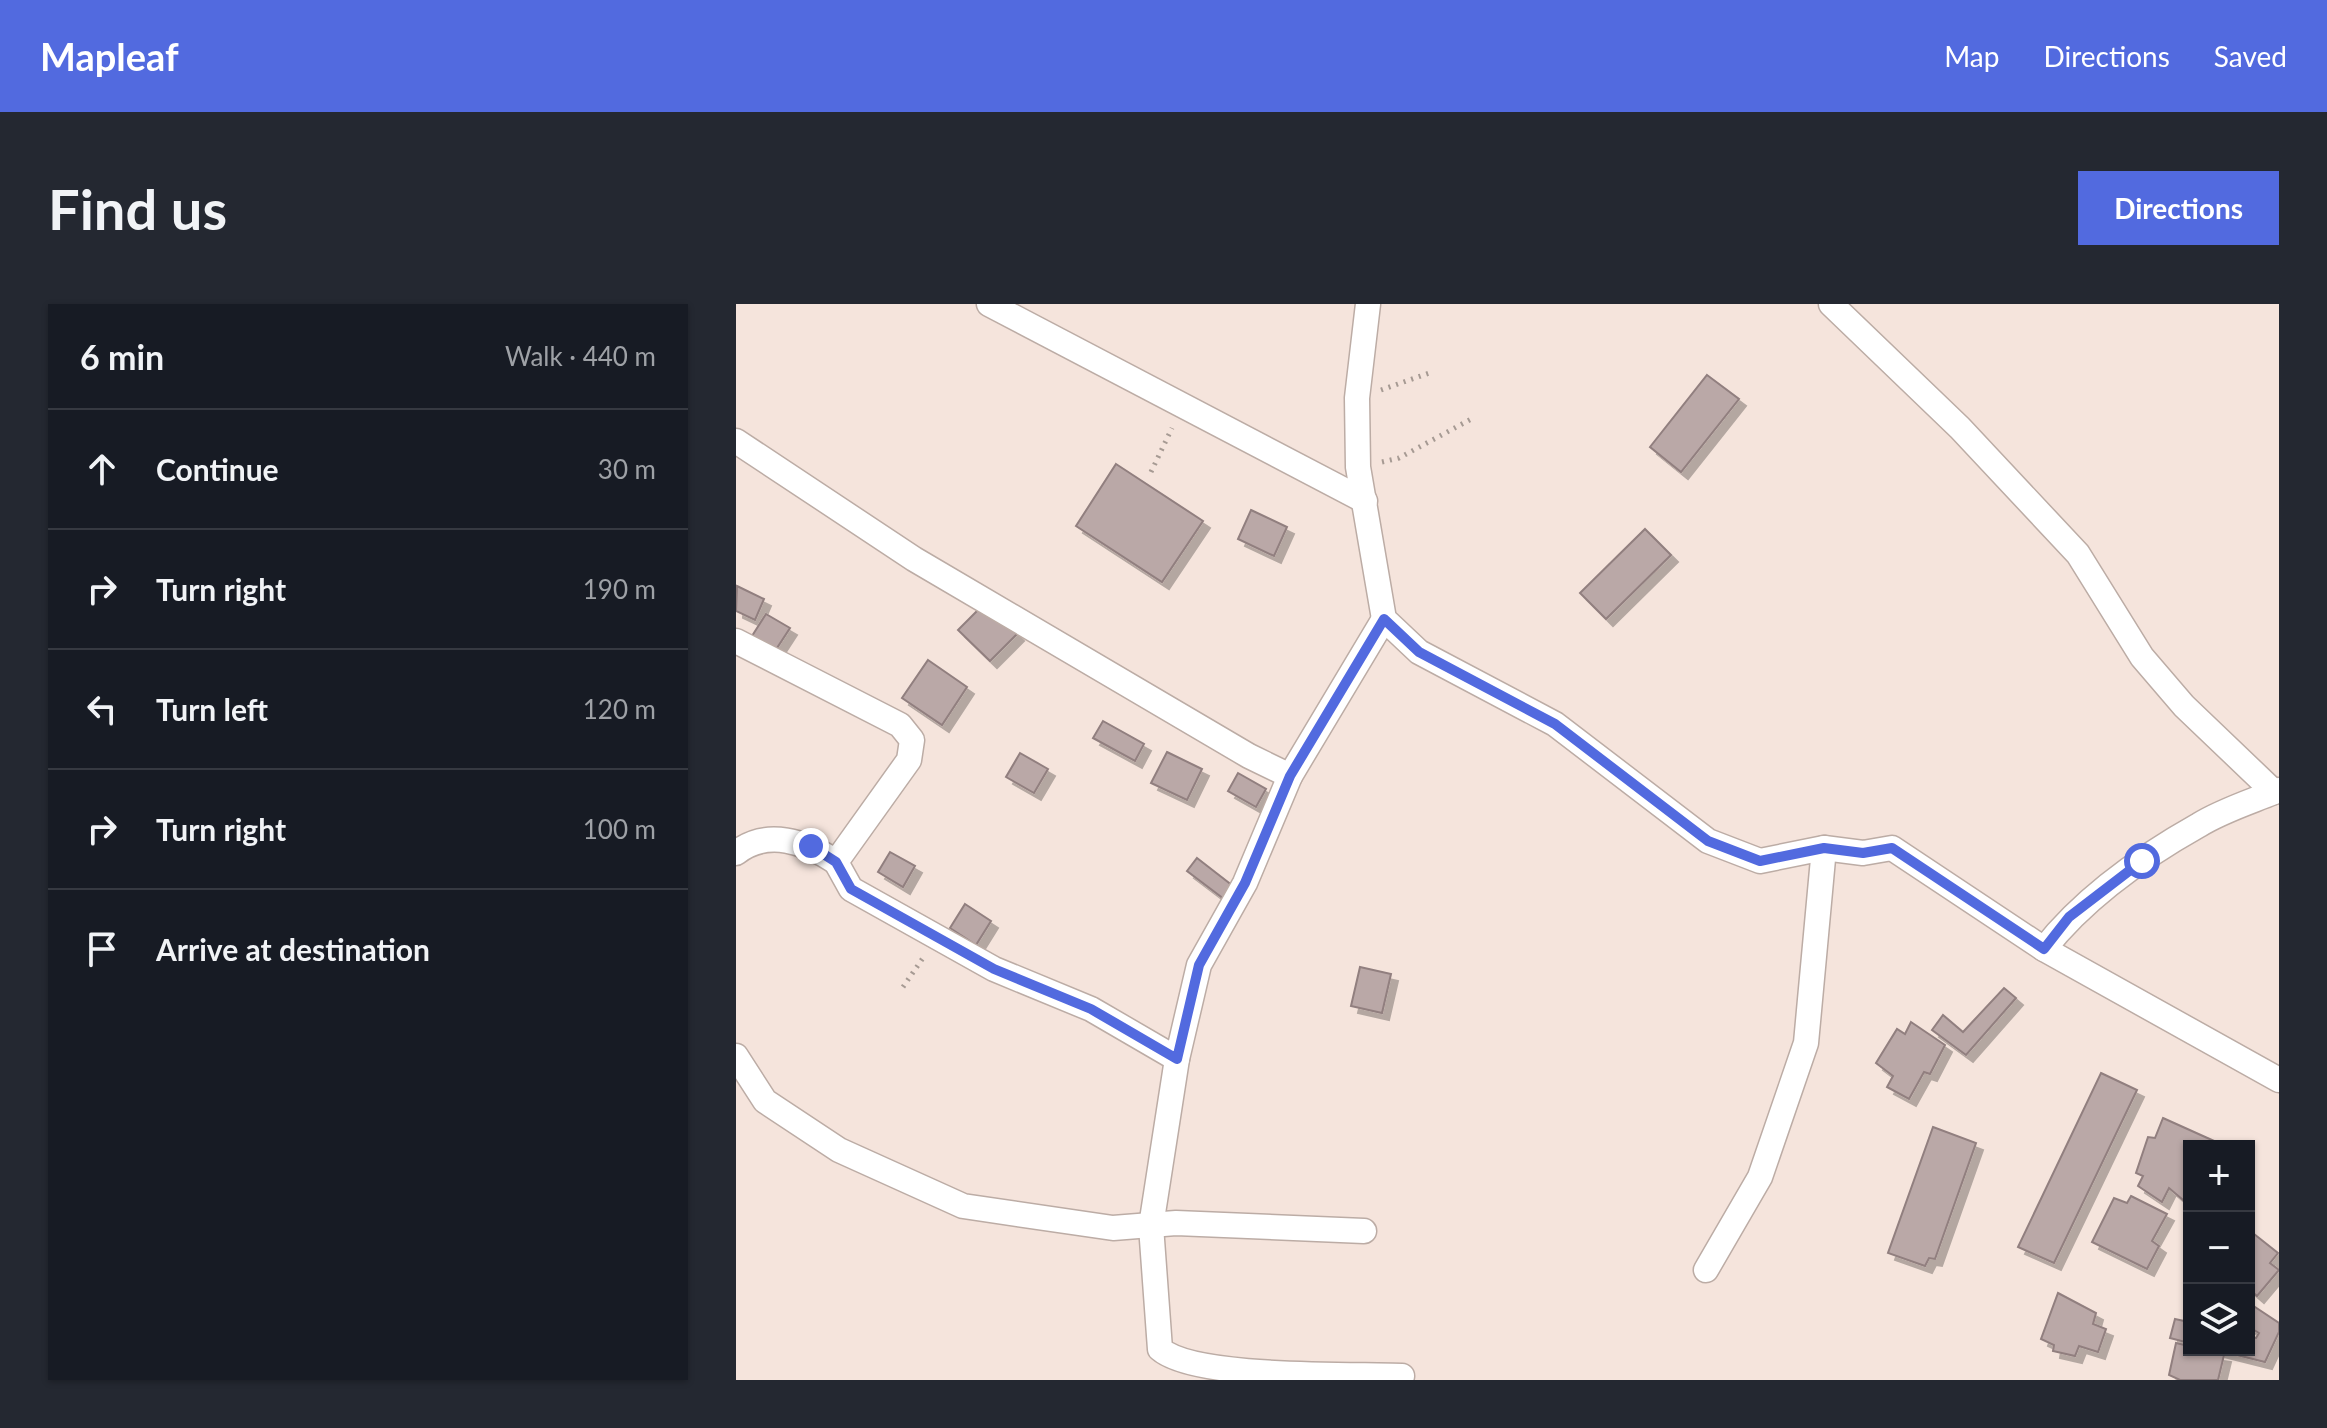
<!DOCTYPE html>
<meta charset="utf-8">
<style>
:root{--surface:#171b24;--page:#242831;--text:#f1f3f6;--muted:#9ea1a6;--line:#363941;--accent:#526adf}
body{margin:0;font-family:Lato,sans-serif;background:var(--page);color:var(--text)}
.controls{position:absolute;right:24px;bottom:24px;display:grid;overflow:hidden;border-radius:0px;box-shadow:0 2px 6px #0004}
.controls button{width:72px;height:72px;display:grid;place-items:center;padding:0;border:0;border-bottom:2px solid var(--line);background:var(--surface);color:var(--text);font:40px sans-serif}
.stop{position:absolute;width:24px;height:24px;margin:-18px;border:6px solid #526adf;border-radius:50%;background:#fff}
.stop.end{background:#526adf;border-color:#fff;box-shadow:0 2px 8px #0008}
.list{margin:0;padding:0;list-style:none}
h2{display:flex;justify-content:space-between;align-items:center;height:104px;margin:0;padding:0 32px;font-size:34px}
h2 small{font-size:26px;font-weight:400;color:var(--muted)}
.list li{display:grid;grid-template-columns:52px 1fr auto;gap:24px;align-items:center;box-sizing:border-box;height:120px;padding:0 32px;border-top:2px solid var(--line)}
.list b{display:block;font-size:30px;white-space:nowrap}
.list em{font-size:26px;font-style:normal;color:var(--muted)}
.icon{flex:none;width:44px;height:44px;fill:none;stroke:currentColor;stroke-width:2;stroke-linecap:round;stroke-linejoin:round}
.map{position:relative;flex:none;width:1543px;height:1076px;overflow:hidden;border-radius:0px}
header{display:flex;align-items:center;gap:48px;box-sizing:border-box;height:112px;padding:0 40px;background:var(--accent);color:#fff}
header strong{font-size:38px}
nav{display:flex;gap:44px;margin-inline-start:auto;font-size:28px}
.intro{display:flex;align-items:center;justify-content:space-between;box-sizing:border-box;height:192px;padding:0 48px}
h1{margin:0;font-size:56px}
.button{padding:20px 36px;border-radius:0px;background:var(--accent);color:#fff;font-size:28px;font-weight:700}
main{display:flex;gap:48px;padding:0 48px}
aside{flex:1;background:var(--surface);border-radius:0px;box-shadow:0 2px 6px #0004}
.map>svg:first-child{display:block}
.building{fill:#baa8a7;stroke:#917f7f;stroke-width:2;filter:url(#shadow)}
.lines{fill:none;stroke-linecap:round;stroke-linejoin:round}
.street-casing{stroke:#bcaca5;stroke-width:27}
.path{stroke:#a69a93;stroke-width:5;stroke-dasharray:2 6;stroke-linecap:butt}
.street{stroke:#fff;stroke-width:24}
.route{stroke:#526adf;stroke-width:10}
</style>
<header>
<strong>Mapleaf</strong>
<nav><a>Map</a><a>Directions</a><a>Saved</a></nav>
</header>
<div class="intro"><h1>Find us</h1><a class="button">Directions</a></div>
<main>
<aside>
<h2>6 min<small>Walk · 440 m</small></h2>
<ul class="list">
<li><svg class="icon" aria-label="ahead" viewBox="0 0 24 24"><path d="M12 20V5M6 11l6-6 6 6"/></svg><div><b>Continue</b></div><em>30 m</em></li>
<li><svg class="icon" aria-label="right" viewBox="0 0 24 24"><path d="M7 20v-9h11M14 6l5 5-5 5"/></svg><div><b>Turn right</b></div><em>190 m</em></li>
<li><svg class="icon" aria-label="left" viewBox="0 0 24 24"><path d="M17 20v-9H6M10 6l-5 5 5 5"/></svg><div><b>Turn left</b></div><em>120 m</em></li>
<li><svg class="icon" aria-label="right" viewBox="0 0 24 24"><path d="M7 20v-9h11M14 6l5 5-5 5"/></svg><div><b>Turn right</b></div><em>100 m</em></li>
<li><svg class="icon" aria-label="arrive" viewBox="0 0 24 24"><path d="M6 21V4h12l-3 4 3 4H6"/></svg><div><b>Arrive at destination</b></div></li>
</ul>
</aside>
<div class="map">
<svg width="1543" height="1076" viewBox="0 0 1543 1076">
<defs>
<filter id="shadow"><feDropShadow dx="7" dy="7" stdDeviation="0" flood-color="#0004"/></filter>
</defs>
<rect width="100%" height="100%" fill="#f5e4dc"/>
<g class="building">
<path d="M971,71L1003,95L945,168L914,143Z"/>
<path d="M380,160L467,217L426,278L340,222Z"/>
<path d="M515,206L551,223L538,252L502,235Z"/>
<path d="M909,225L935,251L870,315L844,289Z"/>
<path d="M1,282L28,295L19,316L0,307Z"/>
<path d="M249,299L281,330L254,357L222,326Z"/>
<path d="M30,310L54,324L39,347L16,332Z"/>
<path d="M192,356L231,383L206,421L166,394Z"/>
<path d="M367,417L408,440L399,457L357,434Z"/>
<path d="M431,448L466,465L451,496L415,479Z"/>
<path d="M284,449L312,465L298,489L270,473Z"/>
<path d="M502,469L530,485L520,503L492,487Z"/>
<path d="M154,548L179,562L167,583L142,568Z"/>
<path d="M461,554L497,582L488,595L451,567Z"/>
<path d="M229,600L255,617L240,641L214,624Z"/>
<path d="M624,663L655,670L646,709L615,702Z"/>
<path d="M1268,684L1280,694L1230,751L1196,726L1207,711L1227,728Z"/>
<path d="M1175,718L1209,741L1194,770L1188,768L1173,795L1151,783L1157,772L1140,759L1161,725L1169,730Z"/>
<path d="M1365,769L1401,786L1318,959L1282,943Z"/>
<path d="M1427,814L1487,841L1453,842V901L1433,884L1426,898L1402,882L1407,872L1400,869L1412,833L1419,834Z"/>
<path d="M1197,823L1240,839L1199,955L1193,954L1189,962L1152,949Z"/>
<path d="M1395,892L1431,910L1416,937L1423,942L1411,965L1356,938L1378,894L1391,899Z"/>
<path d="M1513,926L1542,949L1534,959L1543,966L1521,992L1513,985Z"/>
<path d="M1322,989L1360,1009L1357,1020L1370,1025L1362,1048L1343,1042L1339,1052L1317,1047L1318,1041L1305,1035Z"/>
<path d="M1513,999L1543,1019V1028L1529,1058L1481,1046H1513V1033L1520,1034L1523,1029L1513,1023Z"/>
<path d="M1439,1015L1453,1018V1039L1434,1034Z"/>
<path d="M1440,1039L1453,1042V1046L1488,1051L1482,1076H1444L1433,1071Z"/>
</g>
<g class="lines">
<defs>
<g id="street">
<path d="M253,0L629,197"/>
<path d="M632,0L621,94L622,163L648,315L683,348L819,420L972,537L1024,557L1088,544L1127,549L1156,544L1308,645L1543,776"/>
<path d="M1095,0L1224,124L1342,250L1406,353L1448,402L1538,488"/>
<path d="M0,137L178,255L513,452L554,472L648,315"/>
<path d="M0,337L164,421L176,436L173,456L100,558L115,585L258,665L355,705L441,755L463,661L509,579L554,472"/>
<path d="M0,549C31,524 70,538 100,558"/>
<path d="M1308,645C1348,594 1406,553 1463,521C1487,506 1517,497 1543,486"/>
<path d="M0,752L29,797L103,846L227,902L377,924L440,919L628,927"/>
<path d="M441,755L415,922L424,1045C458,1075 615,1070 666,1072"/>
<path d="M970,966L1024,873L1070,739L1088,544"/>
</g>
</defs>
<use href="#street" class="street-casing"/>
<g class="path">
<path d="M645,86L696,68"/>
<path d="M646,158L663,154L739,113"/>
<path d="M415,168L436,124"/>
<path d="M167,683L189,651"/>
</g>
<use href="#street" class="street"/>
</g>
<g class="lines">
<path class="route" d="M75,542L100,558L115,585L258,665L355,705L441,755L463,661L509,579L554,472L648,315L683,348L819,420L972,537L1024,557L1088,544L1127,549L1156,544L1308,645L1333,613L1406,557"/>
</g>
</svg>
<div class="controls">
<button>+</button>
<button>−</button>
<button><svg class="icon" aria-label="layers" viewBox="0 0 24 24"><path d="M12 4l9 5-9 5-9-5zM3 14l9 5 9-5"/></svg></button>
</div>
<div class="stop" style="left:1406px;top:557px"></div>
<div class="stop end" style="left:75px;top:542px"></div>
</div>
</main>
